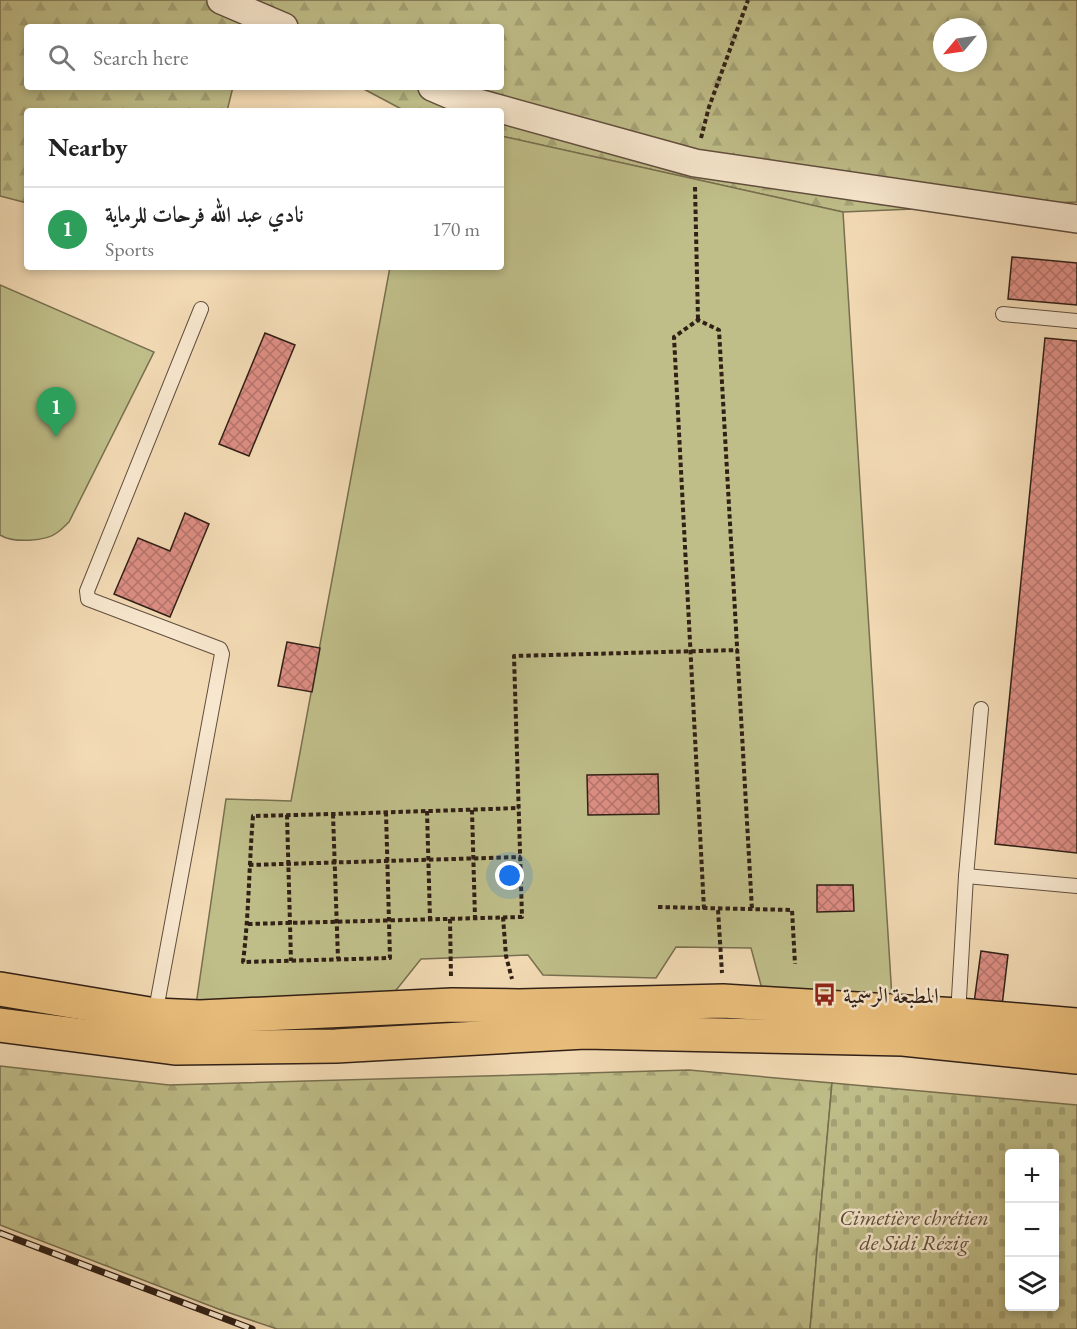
<!DOCTYPE html>
<meta charset="utf-8">
<style>
:root{--surface:#fff;--page:#f2f2f2;--text:#222;--muted:#767676;--line:#e0e0e0;--accent:#0b8043}
body{margin:0;font-family:"EB Garamond",Amiri,serif;background:var(--page);color:var(--text)}
.controls{position:absolute;right:18px;bottom:18px;display:grid;overflow:hidden;border-radius:6px;box-shadow:0 3px 9px #0003}
.controls button{width:54px;height:54px;display:grid;place-items:center;padding:0;border:0;border-bottom:2px solid var(--line);background:var(--surface);color:var(--text);font:30px sans-serif}
.compass{position:absolute;left:933px;top:18px;width:54px;height:54px;border-radius:50%;background:var(--surface);box-shadow:0 3px 9px #0003;rotate:241deg}
.you{position:absolute;left:510px;top:876px;width:21px;height:21px;margin:-15px;border:4px solid #fff;border-radius:50%;background:#1a73e8;box-shadow:0 0 0 9px #1a73e833}
.badge{display:grid;place-items:center;width:39px;height:39px;border-radius:50%;background:var(--accent);color:#fff;font-size:20px;font-weight:700}
.pin{position:absolute;translate:-50% -50px;filter:drop-shadow(0 2px 3px #0008)}
.pin::after{content:'';position:absolute;top:32px;width:21px;height:18px;background:inherit;clip-path:polygon(0 0,100% 0,50% 100%)}
.list{margin:0;padding:0;list-style:none}
h2{display:flex;justify-content:space-between;align-items:center;height:78px;margin:0;padding:0 24px;font-size:26px}
h2 small{font-size:20px;font-weight:400;color:var(--muted)}
.list li{display:grid;grid-template-columns:39px 1fr auto;gap:18px;align-items:center;box-sizing:border-box;height:84px;padding:0 24px;border-top:2px solid var(--line)}
.list b{display:block;font-size:22px;white-space:nowrap}
.list p{margin:0;font-size:20px;white-space:nowrap;color:var(--muted)}
.list em{font-size:20px;font-style:normal;color:var(--muted)}
.icon{flex:none;width:33px;height:33px;fill:none;stroke:currentColor;stroke-width:2;stroke-linecap:round;stroke-linejoin:round}
.map{position:relative;flex:none;width:1077px;height:1329px;overflow:hidden}
.search{position:absolute;background:var(--surface);box-shadow:0 3px 9px #0003;left:24px;top:24px;width:480px;height:66px;display:flex;align-items:center;gap:15px;box-sizing:border-box;padding:0 21px;border-radius:6px;color:var(--muted);font-size:22px}
.panel{position:absolute;background:var(--surface);box-shadow:0 3px 9px #0003;left:24px;top:108px;width:480px;height:162px;border-radius:6px}
.map>svg:first-child{display:block}
.forest{fill:url(#forest-firs);stroke:#786f50;stroke-width:1.5;fill-rule:evenodd}
.cemetery{fill:url(#cemetery-stones);stroke:#786f50;stroke-width:1.5;fill-rule:evenodd}
.green{fill:#bfbe89;stroke:#786f50;stroke-width:1.5}
.building{fill:url(#building-cross-hatch);stroke:#312016;stroke-width:1.5}
.lines{fill:none;stroke-linecap:round;stroke-linejoin:round}
.service-casing{stroke:#614e3e;stroke-width:16}
.minor-casing{stroke:#614e3e;stroke-width:30}
.trunk-casing{stroke:#312016;stroke-width:36}
.path{stroke:#312016;stroke-width:4;stroke-dasharray:4.5 3;stroke-linecap:butt}
.service{stroke:#f7e7ce;stroke-width:14}
.minor{stroke:#f7e7ce;stroke-width:27}
.trunk{stroke:#e9bd7a;stroke-width:33}
.rail-casing{stroke:#312016;stroke-width:7}
.rail{stroke:#f7e7ce;stroke-width:4.5;stroke-dasharray:14;stroke-linecap:butt}
.labels{text-anchor:middle;stroke-width:5;stroke-linejoin:round;paint-order:stroke}
.poi-label{font-size:22px;fill:#312016;stroke:#f7e7ce;text-anchor:start}
.park-label{font-size:22px;font-style:italic;fill:#5c4f38;stroke:#f7e7ce}
</style>
<div class="map">
<svg width="1077" height="1329" viewBox="0 0 1077 1329">
<defs>
<pattern id="forest-firs" width="22" height="20" patternUnits="userSpaceOnUse" patternTransform="scale(1.5)"><rect width="22" height="20" fill="#bfbe89"/><path d="M5 1l3.5 6h-7zM16 11l3.5 6h-7z" fill="#a5a376"/></pattern>
<pattern id="cemetery-stones" width="16" height="16" patternUnits="userSpaceOnUse" patternTransform="scale(1.5)"><rect width="16" height="16" fill="#bfbe89"/><path d="M2 7V4a2 2 0 0 1 4 0v3zM10 15v-3a2 2 0 0 1 4 0v3z" fill="#a5a376"/></pattern>
<pattern id="building-cross-hatch" width="8" height="8" patternUnits="userSpaceOnUse" patternTransform="scale(1.5)"><rect width="8" height="8" fill="#dd8e84"/><path d="M0 0l8 8M0 8l8-8" fill="none" stroke="#b4746b"/></pattern>
</defs>
<rect width="100%" height="100%" fill="#f2dab4"/>
<filter id="stains"><feTurbulence type="fractalNoise" baseFrequency=".00333" numOctaves="4"/><feColorMatrix values="0 0 0 0 .2 0 0 0 0 .09 0 0 0 0 .02 0 0 0 .5 -.17"/></filter>
<radialGradient id="worn" r=".72"><stop offset=".6" stop-color="#630" stop-opacity="0"/><stop offset="1" stop-color="#630" stop-opacity=".3"/></radialGradient>
<g class="forest">
<path d="M0,0H1077V202L843,212L501,136V111H405L360,87H501V27H259L251,15L248,27H27V87H233L227,111H27V203L0,196ZM942,27H978V63H942Z"/>
<path d="M0,1066L169,1085L689,1070L832,1083L810,1329H277L221,1310L0,1225Z"/>
</g>
<path class="cemetery" d="M832,1083L1077,1105V1329H810ZM1010,1154H1054V1306H1010Z"/>
<g class="green">
<path d="M501,136L843,212L892,998L762,989L751,948L676,947L656,978L543,975L528,955L421,959L393,994L196,1005L226,799L291,801L390,267H501Z"/>
<path d="M0,285L154,352L69,522C66,525 62,529 58,532C46,542 13,543 0,535Z"/>
</g>
<g class="building">
<path d="M1012,257L1077,263V305L1008,299Z"/>
<path d="M265,333L295,345L249,456L219,444Z"/>
<path d="M1045,338L1077,341V853L995,844Z"/>
<path d="M185,513L209,524L170,617L114,594L138,538L170,551Z"/>
<path d="M287,642L320,648L312,692L278,686Z"/>
<path d="M658,774L659,814L588,815L587,775Z"/>
<path d="M817,885H853L854,911L817,912Z"/>
<path d="M981,951L1008,955L1002,1006L974,1003Z"/>
</g>
<g class="lines">
<defs>
<g id="service">
<path d="M1003,314L1077,321"/>
<path d="M966,876L1077,886"/>
<path d="M155,1015L222,654L220,649L88,599L87,591L201,309"/>
<path d="M958,1015L966,876L981,709"/>
</g>
<g id="minor">
<path d="M221,0L284,27"/>
<path d="M432,87L453,96L695,163L1077,219"/>
</g>
<g id="trunk">
<path d="M0,989L155,1015L200,1017L452,1005L519,1006L723,1001L958,1015L1077,1025"/>
<path d="M0,1025L175,1048L336,1046L585,1032L903,1039L1077,1057"/>
</g>
</defs>
<use href="#service" class="service-casing"/>
<use href="#minor" class="minor-casing"/>
<use href="#trunk" class="trunk-casing"/>
<g class="path">
<path d="M701,138L709,107L748,0"/>
<path d="M695,187L698,320"/>
<path d="M472,810L475,918"/>
<path d="M427,811L430,919"/>
<path d="M386,812L390,958L243,962C249,914 249,864 253,816C342,814 430,811 519,808"/>
<path d="M333,814L338,959"/>
<path d="M287,815L291,961"/>
<path d="M249,865L521,857"/>
<path d="M658,907L792,910L795,964"/>
<path d="M704,909L674,337L698,320L719,330L752,910"/>
<path d="M718,910L722,973"/>
<path d="M503,917L506,956L512,979"/>
<path d="M450,919L451,978"/>
<path d="M248,924L522,917L514,656L738,650"/>
</g>
<use href="#service" class="service"/>
<use href="#minor" class="minor"/>
<use href="#trunk" class="trunk"/>
<defs>
<path id="rail" d="M0,1233L252,1329"/>
</defs>
<use href="#rail" class="rail-casing"/>
<use href="#rail" class="rail"/>
</g>
<defs>
<symbol id="bus-bare" viewBox="-9 -9 18 18"><path d="M-5-6H5V4H4V6H2V4H-2V6H-4V4H-5ZM-3.5-4V0h7V-4ZM-3.5 1.2v1.5H-2V1.2ZM2 1.2v1.5H3.5V1.2Z" fill="#8f2418" stroke="#f7e7ce" stroke-width="2.5" paint-order="stroke"/></symbol>
</defs>
<g fill-rule="evenodd">
<use href="#bus-bare" x="808" y="978" width="33" height="33"/>
</g>
<g class="labels">
<g class="poi-label">
<text x="843" y="1003">المطبعة الرسمية</text>
</g>
<g class="park-label">
<text x="914" y="1225">Cimetière chrétien<tspan x="914" dy="25">de Sidi Rézig</tspan></text>
</g>
</g>
<rect width="100%" height="100%" filter="url(#stains)"/>
<rect width="100%" height="100%" fill="url(#worn)"/>
</svg>
<div class="controls">
<button>+</button>
<button>−</button>
<button><svg class="icon" aria-label="layers" viewBox="0 0 24 24"><path d="M12 4l9 5-9 5-9-5zM3 14l9 5 9-5"/></svg></button>
</div>
<svg class="compass" viewBox="-18 -18 36 36"><path d="M0-13l5 13h-10z" fill="#e53935"/><path d="M0 13l5-13h-10z" fill="#767676"/></svg>
<div class="you"></div>
<div class="pin badge" style="left:56px;top:437px;background:#2e9e5b">1</div>
<div class="search"><svg class="icon" aria-label="search" viewBox="0 0 24 24"><circle cx="10" cy="10" r="6"/><path d="M15 15l6 6"/></svg>Search here</div>
<section class="panel">
<h2>Nearby<small></small></h2>
<ul class="list">
<li><span class="badge" style="background:#2e9e5b">1</span><div><b>نادي عبد الله فرحات للرماية</b><p>Sports</p></div><em>170 m</em></li>
</ul>
</section>
</div>
